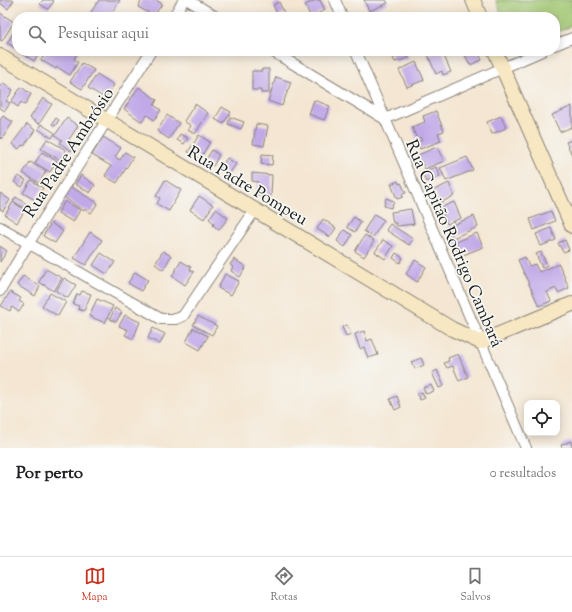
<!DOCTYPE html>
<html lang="pt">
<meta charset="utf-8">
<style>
:root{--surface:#fff;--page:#f2f2f2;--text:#202124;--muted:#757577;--line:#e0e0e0;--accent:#c8321e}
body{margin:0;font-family:"Sorts Mill Goudy",serif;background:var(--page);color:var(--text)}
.controls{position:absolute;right:12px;bottom:12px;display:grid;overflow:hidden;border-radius:8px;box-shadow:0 2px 10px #0003}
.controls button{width:36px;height:36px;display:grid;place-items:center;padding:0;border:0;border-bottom:1px solid var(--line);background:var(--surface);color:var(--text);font:20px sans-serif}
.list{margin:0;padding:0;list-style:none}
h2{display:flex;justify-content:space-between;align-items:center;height:52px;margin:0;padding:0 16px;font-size:17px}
h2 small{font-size:13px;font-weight:400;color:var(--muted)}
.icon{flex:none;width:22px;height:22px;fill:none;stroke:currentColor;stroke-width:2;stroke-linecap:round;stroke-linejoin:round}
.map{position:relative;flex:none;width:572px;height:448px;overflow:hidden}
.search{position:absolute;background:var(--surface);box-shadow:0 2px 10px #0003;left:12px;right:12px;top:12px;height:44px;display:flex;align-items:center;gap:10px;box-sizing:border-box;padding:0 14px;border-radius:16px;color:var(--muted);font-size:15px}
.sheet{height:108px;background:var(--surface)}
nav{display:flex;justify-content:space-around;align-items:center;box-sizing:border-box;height:56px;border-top:1px solid var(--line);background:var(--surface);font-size:11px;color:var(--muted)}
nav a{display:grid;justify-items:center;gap:2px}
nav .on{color:var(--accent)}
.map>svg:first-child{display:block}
.green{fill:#a1c671;stroke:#5e7146}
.building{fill:#c1a9e8}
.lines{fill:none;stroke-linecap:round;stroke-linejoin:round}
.street-casing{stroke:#888177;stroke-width:12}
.secondary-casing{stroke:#888177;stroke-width:16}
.street{stroke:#fff;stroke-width:10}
.secondary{stroke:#f7e8c3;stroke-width:14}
.labels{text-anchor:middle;stroke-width:3.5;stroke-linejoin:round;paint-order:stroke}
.street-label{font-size:17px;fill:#1c1c1c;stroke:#f6f6f2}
</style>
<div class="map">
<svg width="572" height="448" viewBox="0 0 572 448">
<rect width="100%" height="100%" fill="#f6f6f2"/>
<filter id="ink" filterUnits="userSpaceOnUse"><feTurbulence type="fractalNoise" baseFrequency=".025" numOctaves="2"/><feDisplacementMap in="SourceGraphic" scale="8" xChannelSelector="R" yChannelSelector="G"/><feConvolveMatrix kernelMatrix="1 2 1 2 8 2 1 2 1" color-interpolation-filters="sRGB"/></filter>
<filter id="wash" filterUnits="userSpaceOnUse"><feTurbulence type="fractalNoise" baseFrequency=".012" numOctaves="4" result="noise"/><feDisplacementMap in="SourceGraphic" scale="16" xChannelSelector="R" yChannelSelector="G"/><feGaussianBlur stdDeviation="0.9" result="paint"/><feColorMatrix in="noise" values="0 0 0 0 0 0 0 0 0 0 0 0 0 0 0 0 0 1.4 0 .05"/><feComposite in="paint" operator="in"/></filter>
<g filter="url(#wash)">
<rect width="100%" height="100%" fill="#f4e6d2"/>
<path class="green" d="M496,0H572V26L555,33V17H503Z"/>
<g id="blocks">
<g class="building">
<path d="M0,0H14L8,9L0,3Z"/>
<path d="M43,0H52L54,1L48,9L40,4Z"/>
<path d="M99,0H120L109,17H93L89,15Z"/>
<path d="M142,0H156L162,4L154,16L138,7Z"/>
<path d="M316,0H320L325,10L311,17L305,5Z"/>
<path d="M364,0H386L388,3L369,11Z"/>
<path d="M279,2L284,13L278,16L273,5Z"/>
<path d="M0,13L14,22L2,41L0,40Z"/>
<path d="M17,27V49L7,43Z"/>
<path d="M25,51H40L34,61L23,54Z"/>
<path d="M47,51H79L74,59L78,62L70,75L57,67L56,69L41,60Z"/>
<path d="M390,51H406L409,58L395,62Z"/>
<path d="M438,51H442L451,72L443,75L442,71L436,74L428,55Z"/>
<path d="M463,51H478L482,60L470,65Z"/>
<path d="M416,62L424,80L407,87L399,70Z"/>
<path d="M82,63L94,70L82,89L70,82Z"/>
<path d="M262,69H269V93H261V90H252V71H262Z"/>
<path d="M97,74L114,85L105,98L88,88Z"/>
<path d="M276,77L291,82L282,106L268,101Z"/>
<path d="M2,83L13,90L6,101L10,103L5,111L0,108V87Z"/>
<path d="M21,87L31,94L25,105L21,102L18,107L11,102Z"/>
<path d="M139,87L157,100L154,105L161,110L154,120L147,115L142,122L124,109Z"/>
<path d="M43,98L52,104L39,124L30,118Z"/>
<path d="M314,100L330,106L324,120L309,114Z"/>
<path d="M195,104L208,113L195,134L188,130L191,126L184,121Z"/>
<path d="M572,106V127L560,132L552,115Z"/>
<path d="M222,107L231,112L223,124L215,119Z"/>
<path d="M436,111L444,131L438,133L441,141L420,149L418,142L422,140L420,137L417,139L412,127L425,122L423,116Z"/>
<path d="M167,115L179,123L169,139L157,131Z"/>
<path d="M3,116L13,122L2,139L0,137V120Z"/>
<path d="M501,116L506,128L492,134L487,122Z"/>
<path d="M230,117L244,122L241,129L228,124Z"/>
<path d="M56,118L59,120L55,126L52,124Z"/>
<path d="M67,118L78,126L68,141L75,145L71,151L60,143L62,140L55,135Z"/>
<path d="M27,124L35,130L24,146L22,145L19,149L12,144Z"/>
<path d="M41,124L55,133L52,138L38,129Z"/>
<path d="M256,124L268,126L264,146L253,144Z"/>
<path d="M180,134L188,138L184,144L177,140Z"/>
<path d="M199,135L210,142L200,159L188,152Z"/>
<path d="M103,137L121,148L115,157L120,160L125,152L133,157L117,183L105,176L111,166L92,155Z"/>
<path d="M47,139L66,150L60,160L41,149Z"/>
<path d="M572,140V155L566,142Z"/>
<path d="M437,147L444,161L425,169L418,155Z"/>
<path d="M212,150L219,155L213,166L205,161Z"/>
<path d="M42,152L57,161L50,172L35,163Z"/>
<path d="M262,154L273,155L272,165L261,164Z"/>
<path d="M467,157L473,170L446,181L440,168Z"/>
<path d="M227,158L236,164L229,174L220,169Z"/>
<path d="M30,162L46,171L39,183L23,173Z"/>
<path d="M436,167L440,176L426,182L422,172Z"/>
<path d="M252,173L272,175L271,196L257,195L258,182L252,181Z"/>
<path d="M81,175L95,185L90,193L75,184Z"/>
<path d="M18,176L26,180L22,187L14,182Z"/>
<path d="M31,180L43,188L35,200L23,193Z"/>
<path d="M165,180L181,190L169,211L157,204L160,198L156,196Z"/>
<path d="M398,181L399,184L401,183L406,193L402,194L403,197L397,199L391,184Z"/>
<path d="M449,183L454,196L440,203L434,190Z"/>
<path d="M71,187L98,203L91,213L85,209L84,211L64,197Z"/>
<path d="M0,193L10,200L3,211L0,209Z"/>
<path d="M199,196L213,205L204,219L190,210Z"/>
<path d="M16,197L28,205L26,209L13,201Z"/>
<path d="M386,198L394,201L391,208L384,206Z"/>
<path d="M65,201L80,210L73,222L58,213Z"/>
<path d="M13,202L25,210L17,223L5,215Z"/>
<path d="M454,202L461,218L447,224L440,208Z"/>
<path d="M216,209L228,218L219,230L213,225L214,223L209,219Z"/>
<path d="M411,209L414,224L397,226L396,223H393L391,212Z"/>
<path d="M551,211L555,221L534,230L530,219Z"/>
<path d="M374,214L384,220L373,237L364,231Z"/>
<path d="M474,216L478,227L453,238L448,227Z"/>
<path d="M354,217L361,222L355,232L347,227Z"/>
<path d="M323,219L336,228L330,237L317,229Z"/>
<path d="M51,223L63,231L55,243L43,236Z"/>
<path d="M390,224L413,239L409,245L386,230Z"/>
<path d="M551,228L556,240L541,246L536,234Z"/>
<path d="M344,230L352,235L345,247L337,241Z"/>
<path d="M90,232L102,240L86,265L74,258Z"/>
<path d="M477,233L483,247L461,256L455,242Z"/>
<path d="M365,235L374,241L364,257L355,251Z"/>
<path d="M383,240L393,246L385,259L375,252Z"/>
<path d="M565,240L569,250L563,252L558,243Z"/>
<path d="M0,246L7,251L0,262Z"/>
<path d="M163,251L171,256L163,270L155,264Z"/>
<path d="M541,252L547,265L542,268L536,254Z"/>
<path d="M101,253L115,262L107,274L93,265Z"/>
<path d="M396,253L403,258L400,263L393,258Z"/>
<path d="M525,257L529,266L535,264L539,272L559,264L569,288L558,293L556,288L547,292L551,301L539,306L518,260Z"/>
<path d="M234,259L246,267L240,277L231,271L233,267L230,265Z"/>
<path d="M415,260L426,267L417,282L406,274Z"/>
<path d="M181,261L191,267L190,270L194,272L185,285L172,276Z"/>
<path d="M46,269L62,278L54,291L39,282Z"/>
<path d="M135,272L148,280L141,291L128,283Z"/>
<path d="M225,274L239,281L231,295L218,288Z"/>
<path d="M23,276L40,286L35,296L17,285Z"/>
<path d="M64,278L76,285L68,298L56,291Z"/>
<path d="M82,291L91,294L84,311L78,309L79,306L73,304L77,294L80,295Z"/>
<path d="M10,292L21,298L19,301L24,304L19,312L12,307L10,311L1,306Z"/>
<path d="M50,293L66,302L58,316L42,306Z"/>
<path d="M97,299L113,306L105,323L89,316Z"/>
<path d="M115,308L122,312L116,322L110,319Z"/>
<path d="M125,315L140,322L133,339L125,335L128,330L119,326Z"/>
<path d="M198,316L217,326L212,335L193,325Z"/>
<path d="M347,325L351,334L346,336L342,327Z"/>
<path d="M153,328L165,334L160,344L148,338Z"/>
<path d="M193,328L208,336L200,350L186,342Z"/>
<path d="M364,331L367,341L372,339L378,355L368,358L364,347L360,349L355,334Z"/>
<path d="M458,354L468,377L459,381L453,366L447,368L444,363L449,361L448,358Z"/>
<path d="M421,358L424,365L415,369L411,362Z"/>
<path d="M437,370L444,386L439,388L432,373Z"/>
<path d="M431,385L434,391L426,394L423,388Z"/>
<path d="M422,392L425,398L420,400L417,394Z"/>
<path d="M397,396L401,407L395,410L390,399Z"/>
<path d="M571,441L572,448H562L561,445Z"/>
</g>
</g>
</g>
<g filter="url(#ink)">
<use href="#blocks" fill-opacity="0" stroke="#888177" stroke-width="1"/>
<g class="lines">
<defs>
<g id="street">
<path d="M188,0L216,17"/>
<path d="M335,0L342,17"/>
<path d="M173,17L184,0"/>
<path d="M555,45L572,38"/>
<path d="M272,51L385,119L542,51"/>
<path d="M356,51L526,448"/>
<path d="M0,227L161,319H176L183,316L255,210"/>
<path d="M0,291L28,244L151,51"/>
</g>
<g id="secondary">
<path d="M473,0L480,17"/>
<path d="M495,51L572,226"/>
<path d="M0,56L452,329L480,342L572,304"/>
</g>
</defs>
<use href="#street" class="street-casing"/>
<use href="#secondary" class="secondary-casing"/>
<use href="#street" class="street"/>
<use href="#secondary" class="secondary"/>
</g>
</g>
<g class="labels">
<g class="street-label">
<text transform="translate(68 152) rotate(-57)" y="6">Rua Padre Ambrósio</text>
<text transform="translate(248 185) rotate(31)" y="6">Rua Padre Pompeu</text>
<text transform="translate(455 243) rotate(67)" y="6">Rua Capitão Rodrigo Cambará</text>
</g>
</g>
</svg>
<div class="controls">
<button><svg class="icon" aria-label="locate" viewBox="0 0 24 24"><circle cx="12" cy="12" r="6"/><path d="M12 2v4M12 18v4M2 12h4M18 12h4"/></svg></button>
</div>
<div class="search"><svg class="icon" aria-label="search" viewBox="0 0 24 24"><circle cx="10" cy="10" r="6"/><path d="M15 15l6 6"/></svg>Pesquisar aqui</div>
</div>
<section class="sheet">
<h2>Por perto<small>0 resultados</small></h2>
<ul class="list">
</ul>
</section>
<nav>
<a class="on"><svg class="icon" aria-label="map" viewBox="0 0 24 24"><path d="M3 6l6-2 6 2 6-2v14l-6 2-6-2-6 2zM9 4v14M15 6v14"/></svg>Mapa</a>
<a><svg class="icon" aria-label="directions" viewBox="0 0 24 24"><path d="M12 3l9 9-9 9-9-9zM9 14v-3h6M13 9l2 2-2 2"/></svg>Rotas</a>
<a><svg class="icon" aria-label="saved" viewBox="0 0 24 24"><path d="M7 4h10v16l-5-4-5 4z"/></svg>Salvos</a>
</nav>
